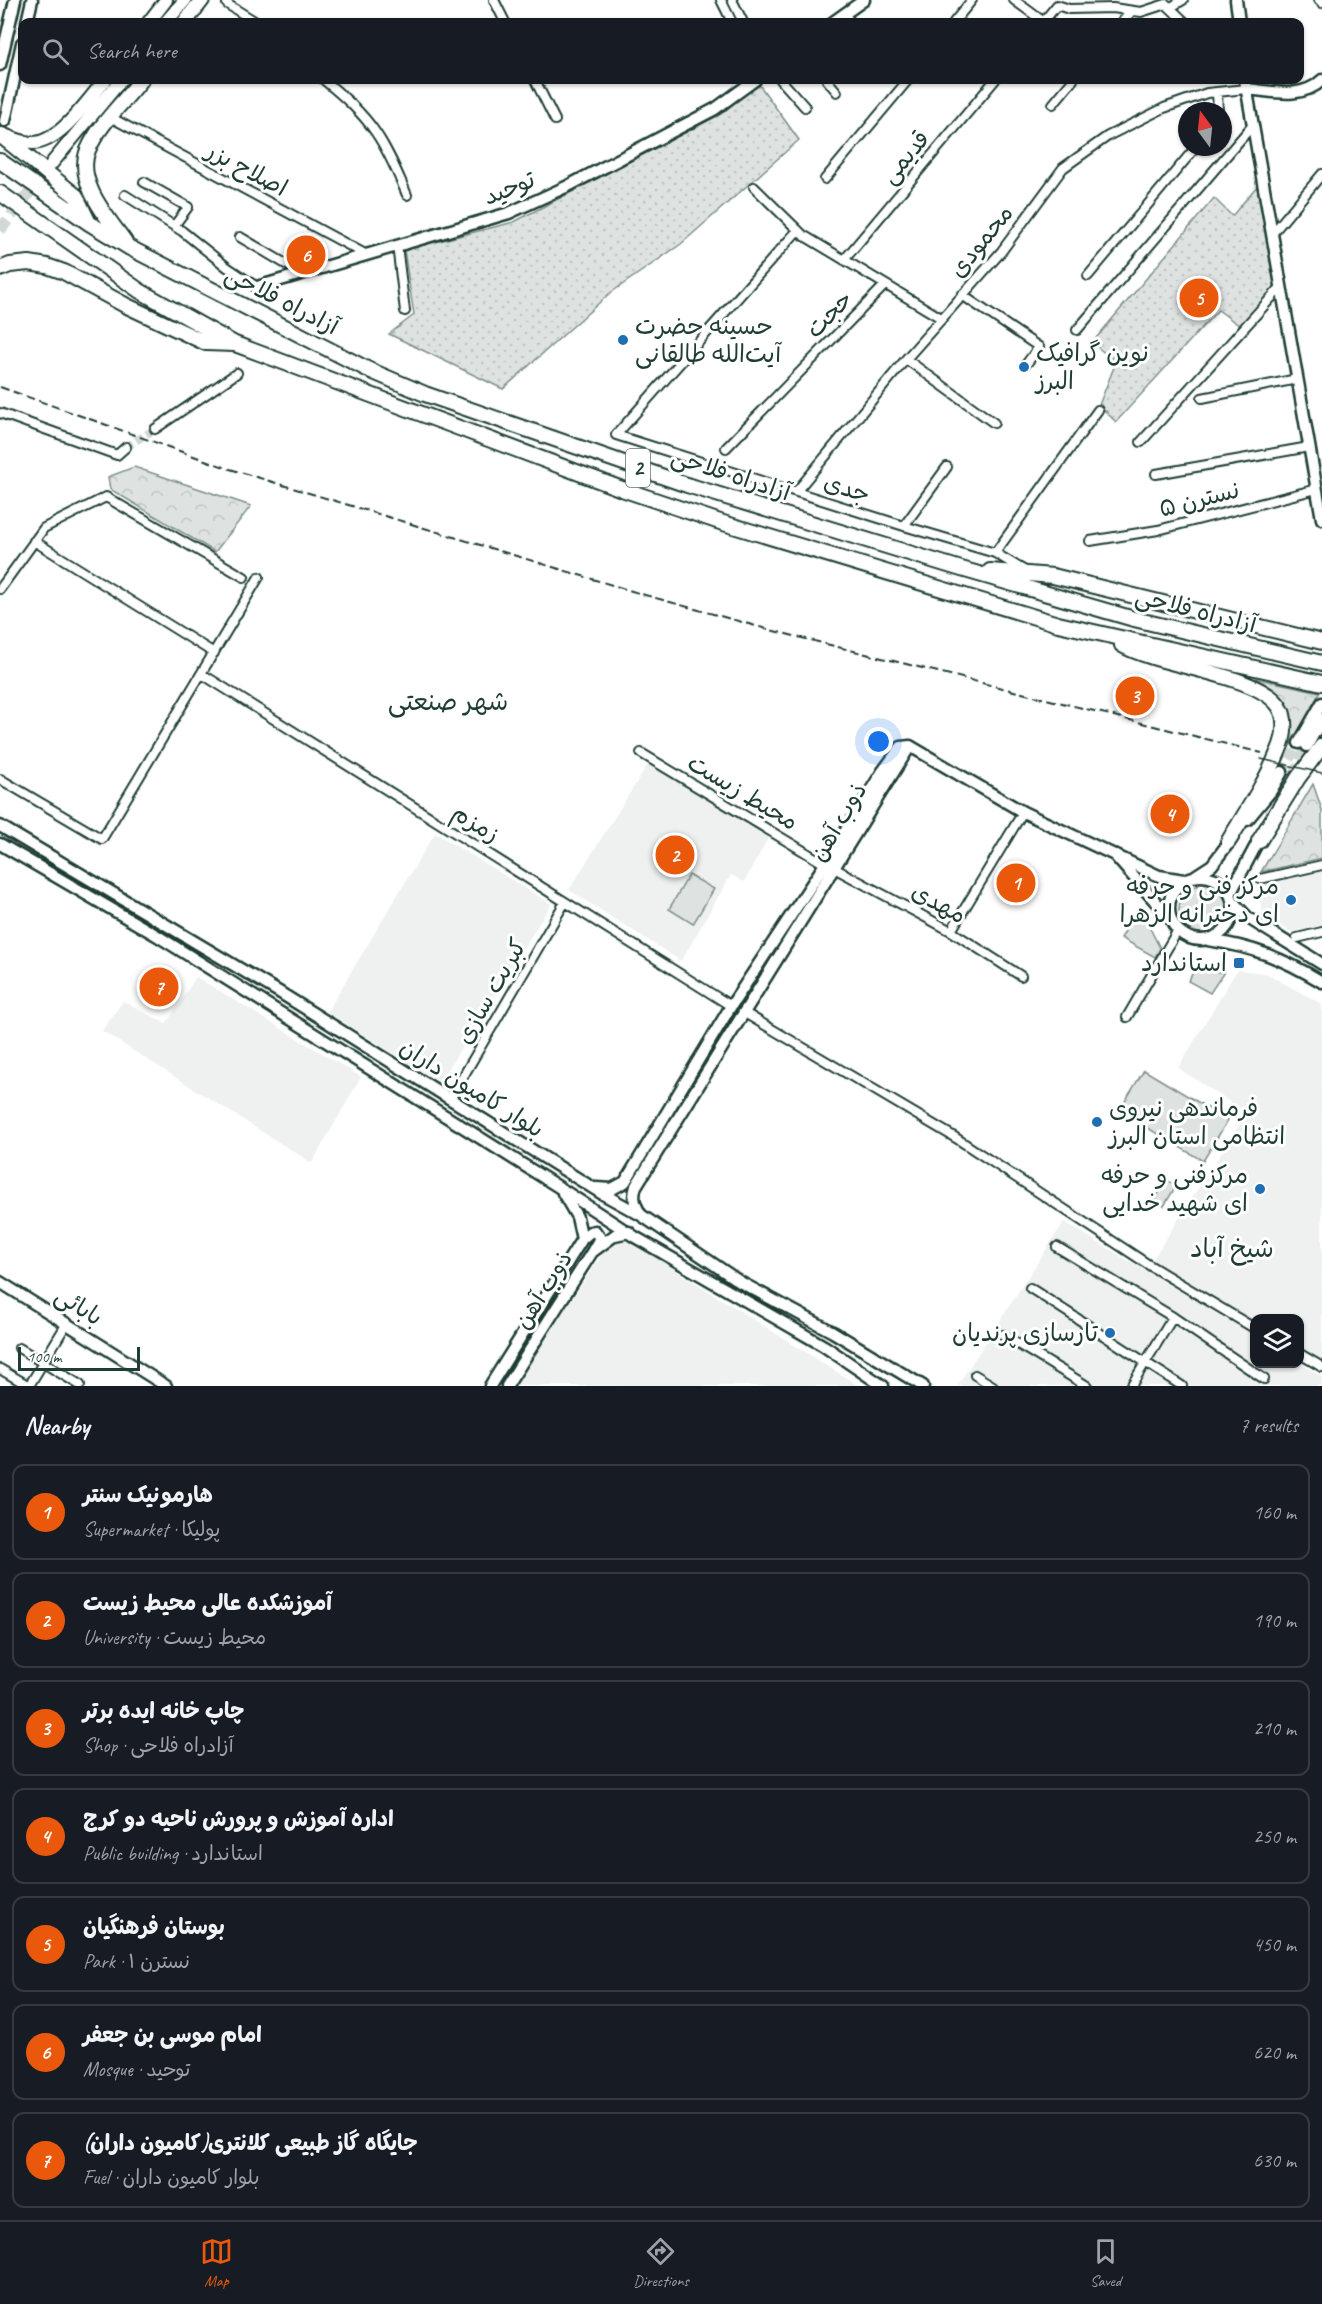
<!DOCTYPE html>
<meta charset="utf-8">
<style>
body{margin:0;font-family:Caveat,"Playpen Sans Arabic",sans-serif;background:#242831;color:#f1f3f6}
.controls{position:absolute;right:18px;bottom:18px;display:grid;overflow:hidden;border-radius:12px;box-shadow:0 2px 4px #0004}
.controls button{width:54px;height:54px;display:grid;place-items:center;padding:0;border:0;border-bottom:2px solid #363941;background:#171b24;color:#f1f3f6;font:30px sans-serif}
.compass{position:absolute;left:1178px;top:102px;width:54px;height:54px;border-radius:50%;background:#171b24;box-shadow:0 2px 4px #0004;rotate:345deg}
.scale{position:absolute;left:18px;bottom:15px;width:122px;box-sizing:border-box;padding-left:6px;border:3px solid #1f3d34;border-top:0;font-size:16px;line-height:21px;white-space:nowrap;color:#1f3d34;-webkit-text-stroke:4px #fff;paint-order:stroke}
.you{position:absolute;left:879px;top:742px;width:21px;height:21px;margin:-15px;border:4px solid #fff;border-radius:50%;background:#1a73e8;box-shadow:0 0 0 9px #1a73e833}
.badge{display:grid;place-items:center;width:39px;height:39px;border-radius:50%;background:#ea580c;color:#fff;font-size:20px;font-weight:700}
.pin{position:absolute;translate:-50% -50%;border:3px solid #fff;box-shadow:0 2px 6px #0006}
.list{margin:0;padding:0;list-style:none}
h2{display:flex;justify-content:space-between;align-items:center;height:78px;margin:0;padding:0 24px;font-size:26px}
h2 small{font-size:20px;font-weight:400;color:#9ea1a6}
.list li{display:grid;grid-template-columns:39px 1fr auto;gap:18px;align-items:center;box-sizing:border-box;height:96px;margin:0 12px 12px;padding:0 12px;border:2px solid #363941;border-radius:12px}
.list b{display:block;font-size:22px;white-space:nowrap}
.list p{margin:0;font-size:20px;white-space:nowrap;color:#9ea1a6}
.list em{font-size:20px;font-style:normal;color:#9ea1a6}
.icon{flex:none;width:33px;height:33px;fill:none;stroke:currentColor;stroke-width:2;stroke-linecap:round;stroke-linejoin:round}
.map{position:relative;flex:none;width:1322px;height:1386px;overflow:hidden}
.search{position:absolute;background:#171b24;box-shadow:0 2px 4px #0004;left:18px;right:18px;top:18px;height:66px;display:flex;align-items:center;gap:15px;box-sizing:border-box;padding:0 21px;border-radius:12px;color:#9ea1a6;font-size:22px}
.sheet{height:834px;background:#171b24}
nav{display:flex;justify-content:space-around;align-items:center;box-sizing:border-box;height:84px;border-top:2px solid #363941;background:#171b24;font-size:16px;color:#9ea1a6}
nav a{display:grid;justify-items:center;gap:3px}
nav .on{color:#ea580c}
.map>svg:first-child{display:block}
.built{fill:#eef1f0}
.grass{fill:#dee3e2;stroke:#7e908b;stroke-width:1.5}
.forest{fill:url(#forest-crowns);stroke:#7e908b;stroke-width:1.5}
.park{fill:url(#park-dots);stroke:#7e908b;stroke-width:1.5}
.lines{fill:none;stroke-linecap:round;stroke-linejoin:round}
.street-tunnel{stroke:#d2d8d6;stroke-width:8;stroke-dasharray:8 4;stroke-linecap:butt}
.secondary-tunnel{stroke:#d2d8d6;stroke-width:10;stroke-dasharray:10 5;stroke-linecap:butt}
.primary-tunnel{stroke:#d2d8d6;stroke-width:12;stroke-dasharray:12 6;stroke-linecap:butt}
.street-casing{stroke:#1f3d34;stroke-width:12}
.secondary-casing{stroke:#1f3d34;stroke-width:15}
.primary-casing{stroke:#1f3d34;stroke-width:16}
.highway-casing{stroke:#1f3d34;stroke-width:18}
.street{stroke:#fff;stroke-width:8}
.secondary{stroke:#fff;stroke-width:10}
.primary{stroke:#fff;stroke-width:12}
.highway{stroke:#fff;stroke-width:14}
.tram{stroke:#1f3d34;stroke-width:1.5}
.rail{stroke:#1f3d34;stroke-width:2;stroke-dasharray:9 4.5;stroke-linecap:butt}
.poi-dot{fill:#1f6fb2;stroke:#fff;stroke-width:2}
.labels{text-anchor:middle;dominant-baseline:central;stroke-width:6;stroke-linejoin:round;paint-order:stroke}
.shield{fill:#fff;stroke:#627771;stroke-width:1.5}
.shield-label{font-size:22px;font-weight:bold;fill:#1f3d34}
.street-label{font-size:24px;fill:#1f3d34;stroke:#fff}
.poi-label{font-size:24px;fill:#1f3d34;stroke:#fff;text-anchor:end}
.neighbourhood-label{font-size:26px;fill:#1f3d34;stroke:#fff}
</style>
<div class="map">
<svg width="1322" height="1386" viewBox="0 0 1322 1386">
<defs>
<pattern id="forest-crowns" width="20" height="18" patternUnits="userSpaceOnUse" patternTransform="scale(1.5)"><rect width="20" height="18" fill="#dee3e2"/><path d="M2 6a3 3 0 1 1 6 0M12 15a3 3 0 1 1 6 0" fill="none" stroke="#bec4c2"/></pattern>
<pattern id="park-dots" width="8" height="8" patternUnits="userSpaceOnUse" patternTransform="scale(1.5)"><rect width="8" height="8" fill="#dee3e2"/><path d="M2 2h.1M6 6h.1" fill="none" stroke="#bec4c2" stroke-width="1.8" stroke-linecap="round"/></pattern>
</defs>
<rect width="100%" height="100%" fill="#fff"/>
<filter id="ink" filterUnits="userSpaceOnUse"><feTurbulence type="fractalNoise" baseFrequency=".0167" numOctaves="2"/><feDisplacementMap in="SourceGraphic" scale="12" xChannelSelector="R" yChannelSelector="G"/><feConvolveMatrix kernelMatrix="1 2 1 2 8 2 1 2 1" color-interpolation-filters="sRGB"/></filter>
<g filter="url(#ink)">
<path class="built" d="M1135 689 1139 690 1143 695 1154 697 1150 707 1119 699 1121 690 1130 691Z
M648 764 770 835 744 882 731 875 681 961 569 890Z
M435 833 551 904 440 1082 327 1012Z
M1322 870V925L1291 932 1263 914 1256 885Z
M1237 970 1265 973 1322 1004V1371L1300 1358V1318H1254V1330L1149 1265 1247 1113 1178 1068Z
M196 977 361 1077 312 1163 102 1031 123 1001 166 1024Z
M1064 1222 1254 1336V1364L1300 1363 1322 1377V1386H957Z
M623 1237 859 1386H514L605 1250Z"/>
<path class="grass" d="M689 875 714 889 693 924 669 909Z
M1179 909a24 24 0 1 1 48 0a24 24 0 1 1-48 0Z
M1139 907 1160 948 1155 957 1121 938Z
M1194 971 1224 972 1210 993 1188 981Z
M1144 1070 1228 1120 1203 1161 1119 1111Z
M1167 1180 1176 1186 1164 1206 1154 1200Z"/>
<path class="forest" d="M134 467 251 506 215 552 110 489 108 477Z
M1255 678 1320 692 1290 746 1287 743 1274 694 1267 686Z
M1313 784 1322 810V858L1261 872Z"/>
<path class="park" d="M758 83 799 140 681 244 609 294 503 389 389 334 414 315 404 250 514 222 721 114Z
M1257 186 1279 287 1240 326 1218 310 1116 422 1099 405 1116 362 1092 343 1214 198 1232 216Z"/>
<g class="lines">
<path class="street-tunnel" d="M126 447 155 429"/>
<path class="secondary-tunnel" d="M1282 772 1299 743
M1294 774 1307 746"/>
<path class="primary-tunnel" d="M0 230 51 165"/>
<g class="street-casing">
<path id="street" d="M494 0 505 22
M721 0 732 22
M732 0 743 22
M1014 0 1044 22
M1319 0 1322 3
M227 4 256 22
M1171 7 1183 0
M844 15 851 22
M954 22 972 0
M1043 22 1057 5 1069 9 1113 8 1141 12 1166 4 1185 22
M1122 22 1132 11
M324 80C343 96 362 112 376 133 389 152 398 174 407 195
M535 80 555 120
M781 80 805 107
M827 80 837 92
M1217 92 1218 111
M1053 104 1073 80
M110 117 365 254
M825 179 908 80
M144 182 188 207 174 226
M754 187 803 235 941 318
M125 195 182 231 227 267 257 287
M798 230 616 435 904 526 995 553 1025 571
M1272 234 1322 174
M240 237 301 273
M397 245 405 311
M844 260 995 80
M1088 276 1196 147
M962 295 1039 347 1027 363
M1077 330 1252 126
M906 359 994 423
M1202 398 1297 379
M0 413 117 455 126 447
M155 429 237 373
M1141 442 1281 287
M726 448 885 285
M1156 474 1309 447
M796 492 906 359 1001 252 1063 168 1108 136 1164 108 1207 93 1246 89
M904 526 947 467
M34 541 214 653
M1090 541 1158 530 1317 489
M995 553 1098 410
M0 589 44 528 106 497 244 577
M202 674 731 1006
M641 753 825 864
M0 779 102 839 259 577
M834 868 951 931 1021 976
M1260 879 1322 865
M951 931 1023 812
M1297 938 1322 932
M743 1012 956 1138 1149 1265 1254 1328
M1127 1017 1178 930
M450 1099 565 902
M1057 1247 1173 1317 1264 1379
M1030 1288 1182 1386
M1003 1335 1087 1386
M19 1348 80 1385
M1300 1354 1322 1367
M0 1369 29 1386
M975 1375 993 1386
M29 1386 67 1323
M1131 1386 1173 1317"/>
</g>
<g class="secondary-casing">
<path id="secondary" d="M1236 0 1239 22
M27 22 32 0
M833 22 864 0
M0 65 15 0
M1245 80 1322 519
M1246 89C1271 91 1302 100 1322 80
M5 121 22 43
M257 287 509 213 568 186 715 109 755 80
M1299 743 1322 703
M910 746 1023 812 1159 876 1184 880
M1307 746 1322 719
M1247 820 1271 791 1282 772
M0 826 279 992 601 1193 641 1215 740 1282 833 1332 923 1386
M0 844 156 935 557 1186 635 1237 824 1346 883 1386
M1117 858 1170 918
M1169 908a32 32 0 1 1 64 0a32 32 0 1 1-64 0Z
M1195 876 1212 865 1233 837
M1230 894 1261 836
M1232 901 1248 918 1322 964
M1208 940C1254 947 1282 958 1322 982
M596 1188 612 1189 625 1182 731 1006 825 864 883 771 901 747 910 746
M563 1193 577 1217 582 1239
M641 1215C635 1205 632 1198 636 1186L910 746
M0 1282 166 1386
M490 1386 582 1239 590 1232 595 1231 600 1238 592 1252
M507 1386 592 1252 615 1235 629 1232"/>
</g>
<g class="primary-casing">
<path id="primary" d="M149 22 166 0
M166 22 185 0
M2 134C12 138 22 143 33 143 59 143 90 98 105 80
M52 163 121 80"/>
</g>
<g class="highway-casing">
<path id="highway" d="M185 22 202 0
M0 135 76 196 88 221
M0 161 89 223 130 248 369 370 425 394 687 485 958 568 1134 619 1322 663
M0 193 140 291 235 344 622 489 720 522 1058 624 1322 683
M125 242C108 218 75 182 88 150 99 124 124 102 141 80
M0 269 10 265 29 263 47 266 64 272 125 305 206 343 234 344
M990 571 1053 576 1322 642
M1122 645C1161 667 1256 673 1279 706 1287 717 1285 737 1279 750 1266 782 1246 812 1228 842
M1259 841 1298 778 1322 746"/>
</g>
<use href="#street" class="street"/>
<use href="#secondary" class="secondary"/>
<use href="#primary" class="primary"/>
<use href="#highway" class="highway"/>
<path class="tram" d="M1261 759 1322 773"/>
<path class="rail" d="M0 387 230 469 645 595 774 631 1262 753"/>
</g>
</g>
<g class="poi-dot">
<circle cx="623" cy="340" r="6"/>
<circle cx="1024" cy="367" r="6"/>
<circle cx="1291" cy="900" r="6"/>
<rect x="1233" y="957" width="12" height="12" rx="3"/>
<circle cx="1097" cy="1122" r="6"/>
<circle cx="1260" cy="1189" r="6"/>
<circle cx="1110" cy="1333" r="6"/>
</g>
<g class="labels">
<rect class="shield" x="626" y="449" width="24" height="38" rx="4.5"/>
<g class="shield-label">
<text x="638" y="468">2</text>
</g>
<g class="street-label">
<text transform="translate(905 157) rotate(-50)">قدیمی</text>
<text transform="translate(247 169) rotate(28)">اصلاح بزر</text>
<text transform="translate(509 188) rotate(-22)">توحید</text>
<text transform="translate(981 241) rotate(-51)">محمودی</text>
<text transform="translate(282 300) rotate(27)">آزادراه فلاحی</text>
<text transform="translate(829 314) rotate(-46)">حجت</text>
<text transform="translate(731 474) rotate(18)">آزادراه فلاحی</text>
<text transform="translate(847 488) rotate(18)">جدی</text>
<text transform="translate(1199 499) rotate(-14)">نسترن ۵</text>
<text transform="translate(1196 610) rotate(14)">آزادراه فلاحی</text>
<text transform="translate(743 792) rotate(31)">محیط زیست</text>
<text transform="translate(838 822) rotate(-59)">ذوب آهن</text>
<text transform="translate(476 823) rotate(32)">زمزم</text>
<text transform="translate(939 903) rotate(29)">مهدی</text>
<text transform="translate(491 991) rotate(-60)">کبریت سازی</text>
<text transform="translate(472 1088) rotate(32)">بلوار کامیون داران</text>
<text transform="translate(543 1290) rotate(-58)">ذوب آهن</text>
<text transform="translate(79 1306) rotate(32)">بابائی</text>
</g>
<g class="poi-label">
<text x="635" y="326" text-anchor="start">حسینه حضرت<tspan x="635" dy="28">آیت‌الله طالقانی</tspan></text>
<text x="1036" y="353" text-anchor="start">نوین گرافیک<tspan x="1036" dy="28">البرز</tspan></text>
<text x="1279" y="886">مرکز فنی و حرفه<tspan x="1279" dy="28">ای دخترانه الزهرا</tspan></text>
<text x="1227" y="963">استاندارد</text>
<text x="1109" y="1108" text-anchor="start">فرماندهی نیروی<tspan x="1109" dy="28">انتظامی استان البرز</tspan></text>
<text x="1248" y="1175">مرکزفنی و حرفه<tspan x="1248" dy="28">ای شهید خدایی</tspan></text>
<text x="1098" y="1333">تارسازی پرندیان</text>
</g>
<g class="neighbourhood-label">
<text x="448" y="701">شهر صنعتی</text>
<text x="1232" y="1248">شیخ آباد</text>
</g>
</g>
</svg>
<div class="controls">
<button><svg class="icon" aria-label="layers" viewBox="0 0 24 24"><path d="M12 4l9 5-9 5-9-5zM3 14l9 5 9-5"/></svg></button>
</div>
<svg class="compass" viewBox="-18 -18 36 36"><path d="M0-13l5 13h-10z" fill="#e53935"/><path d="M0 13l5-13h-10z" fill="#9ea1a6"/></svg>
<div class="scale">100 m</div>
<div class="you"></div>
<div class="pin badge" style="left:1016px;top:883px">1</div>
<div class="pin badge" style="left:675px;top:855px">2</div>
<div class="pin badge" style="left:1135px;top:696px">3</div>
<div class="pin badge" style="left:1170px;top:814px">4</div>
<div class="pin badge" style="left:1199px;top:298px">5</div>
<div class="pin badge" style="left:306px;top:255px">6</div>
<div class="pin badge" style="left:159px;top:987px">7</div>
<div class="search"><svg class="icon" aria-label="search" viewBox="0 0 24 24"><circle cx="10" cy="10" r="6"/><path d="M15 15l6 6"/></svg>Search here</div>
</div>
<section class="sheet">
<h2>Nearby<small>7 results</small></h2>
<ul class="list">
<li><span class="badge">1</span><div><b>هارمونیک سنتر</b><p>Supermarket · پولیکا</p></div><em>160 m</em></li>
<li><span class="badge">2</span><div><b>آموزشکده عالی محیط زیست</b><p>University · محیط زیست</p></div><em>190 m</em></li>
<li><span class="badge">3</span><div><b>چاپ خانه ایده برتر</b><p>Shop · آزادراه فلاحی</p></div><em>210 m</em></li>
<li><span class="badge">4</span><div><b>اداره آموزش و پرورش ناحیه دو کرج</b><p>Public building · استاندارد</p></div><em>250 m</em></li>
<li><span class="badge">5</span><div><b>بوستان فرهنگیان</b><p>Park · نسترن ۱</p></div><em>450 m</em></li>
<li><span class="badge">6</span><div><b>امام موسی بن جعفر</b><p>Mosque · توحید</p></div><em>620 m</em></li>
<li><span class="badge">7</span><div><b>جایگاه گاز طبیعی کلانتری(کامیون داران)</b><p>Fuel · بلوار کامیون داران</p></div><em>630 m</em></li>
</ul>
</section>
<nav>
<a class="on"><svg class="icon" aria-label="map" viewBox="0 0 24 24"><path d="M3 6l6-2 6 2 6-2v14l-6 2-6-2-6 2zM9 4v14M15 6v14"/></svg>Map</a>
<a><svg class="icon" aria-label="directions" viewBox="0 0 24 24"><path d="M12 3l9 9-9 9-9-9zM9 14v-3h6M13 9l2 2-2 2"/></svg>Directions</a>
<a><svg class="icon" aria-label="saved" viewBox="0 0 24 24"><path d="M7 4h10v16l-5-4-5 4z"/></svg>Saved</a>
</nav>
